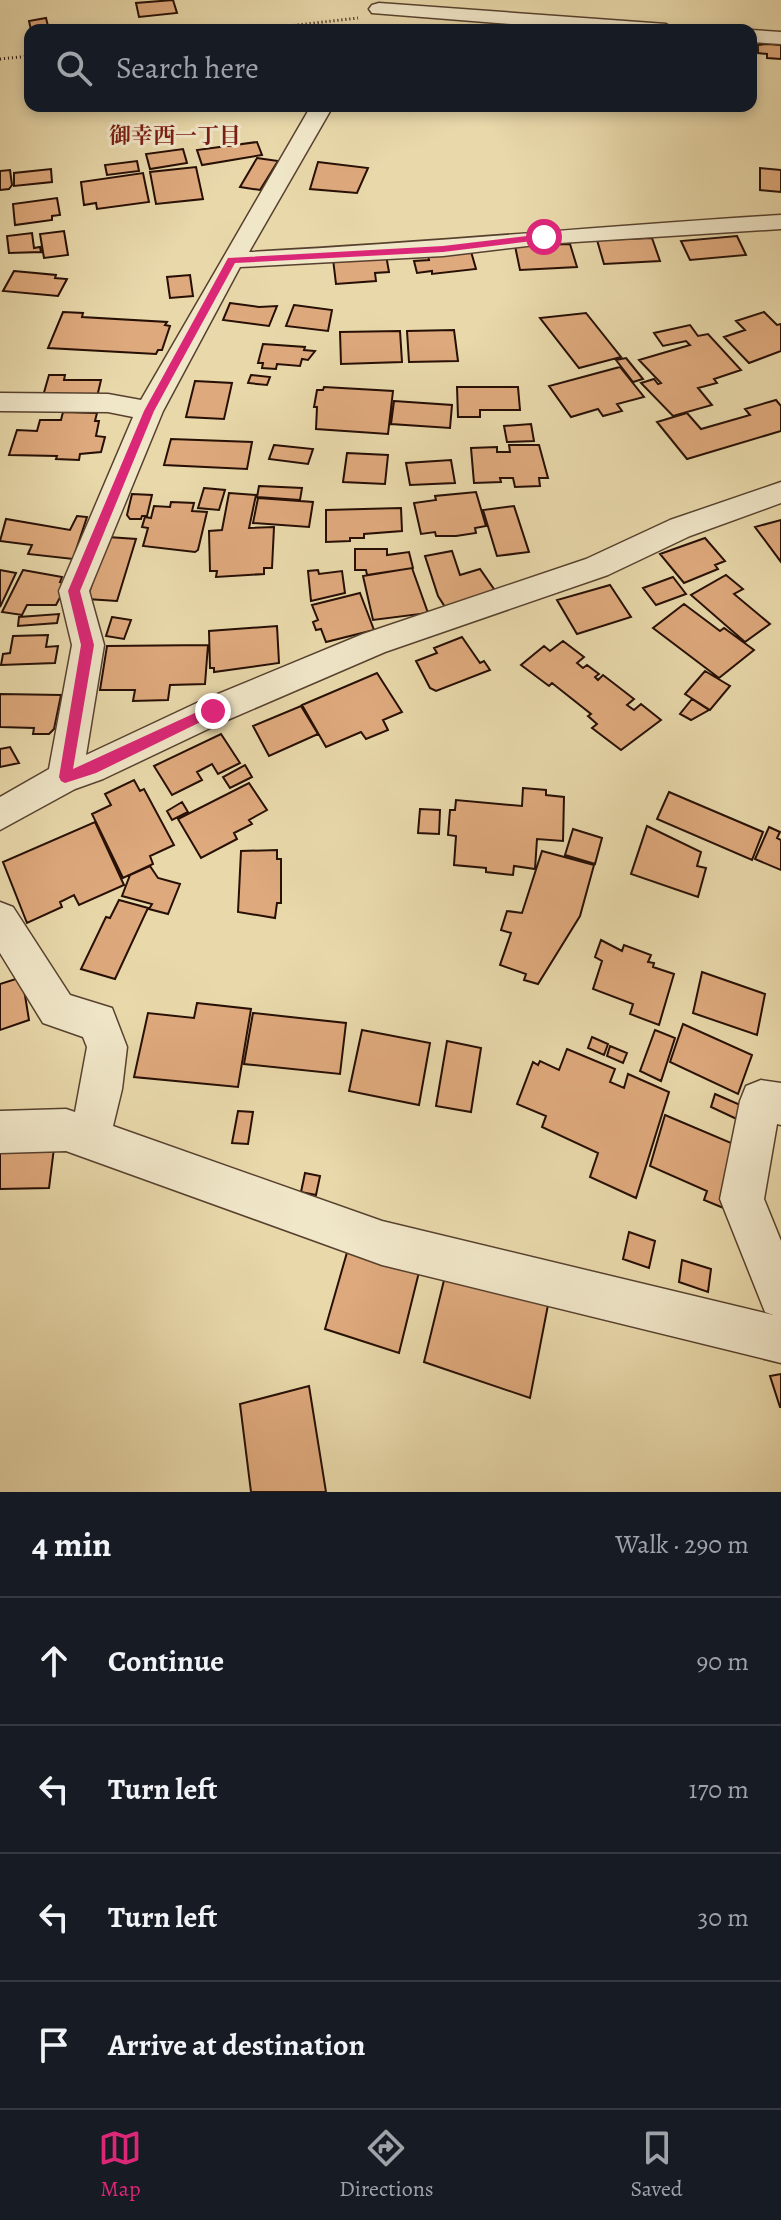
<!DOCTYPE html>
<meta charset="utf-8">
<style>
body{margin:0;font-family:Alegreya,"Noto Serif JP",serif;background:#20242c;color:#f1f3f6}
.stop{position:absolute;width:24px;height:24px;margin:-18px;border:6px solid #db2777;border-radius:50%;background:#fff}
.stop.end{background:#db2777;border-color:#fff;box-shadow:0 2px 8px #0008}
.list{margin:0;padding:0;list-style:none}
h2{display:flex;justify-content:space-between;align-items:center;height:104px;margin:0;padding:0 32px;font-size:34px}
h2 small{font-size:26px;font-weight:400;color:#9ea1a6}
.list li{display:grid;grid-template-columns:52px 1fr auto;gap:24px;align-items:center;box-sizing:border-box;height:128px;padding:0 32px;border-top:2px solid #363941}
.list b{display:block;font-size:30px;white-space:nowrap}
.list em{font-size:26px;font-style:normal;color:#9ea1a6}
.icon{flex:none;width:44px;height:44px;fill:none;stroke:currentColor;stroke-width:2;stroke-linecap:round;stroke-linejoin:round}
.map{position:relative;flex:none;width:781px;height:1492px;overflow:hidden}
.search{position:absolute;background:#171b24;box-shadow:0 4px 12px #0003;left:24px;right:24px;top:24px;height:88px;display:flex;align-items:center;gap:20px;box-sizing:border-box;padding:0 28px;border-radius:16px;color:#9ea1a6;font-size:30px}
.sheet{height:616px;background:#171b24}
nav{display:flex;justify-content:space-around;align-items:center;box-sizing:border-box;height:112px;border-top:2px solid #363941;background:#171b24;font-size:22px;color:#9ea1a6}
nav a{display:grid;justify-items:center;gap:4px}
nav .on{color:#db2777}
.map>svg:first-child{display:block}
.building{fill:#dea97c;stroke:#270f05;stroke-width:2}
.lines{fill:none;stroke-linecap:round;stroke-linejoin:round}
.street-casing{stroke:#57412e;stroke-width:3}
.path{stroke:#270f05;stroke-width:3;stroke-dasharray:1 3;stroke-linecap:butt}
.street{fill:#f0e6c8;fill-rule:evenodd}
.route{fill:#db2777}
.labels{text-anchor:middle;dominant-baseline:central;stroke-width:6;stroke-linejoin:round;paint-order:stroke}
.far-neighbourhood-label{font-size:22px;font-weight:bold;fill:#7a1f14;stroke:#f0e6c8}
</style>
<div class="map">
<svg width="781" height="1492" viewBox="0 0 781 1492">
<rect width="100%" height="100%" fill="#e8d8aa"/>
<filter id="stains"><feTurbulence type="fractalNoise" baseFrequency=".0025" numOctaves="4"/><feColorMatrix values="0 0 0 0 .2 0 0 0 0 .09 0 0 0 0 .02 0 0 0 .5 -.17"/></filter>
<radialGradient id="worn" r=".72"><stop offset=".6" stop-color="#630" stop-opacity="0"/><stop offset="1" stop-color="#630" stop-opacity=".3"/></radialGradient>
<path class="building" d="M173 0 177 13 139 17 136 3Z
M46 18 49 30H31L29 21Z
M767 44 781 45V59L767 58V54L758 53V45Z
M257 142 262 155 202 165 197 150Z
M183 149 187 163 150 169 146 154Z
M257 158 278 161 260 190 240 187Z
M137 161 139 171 107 175 105 165Z
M318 162 368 168 357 193 310 189Z
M196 167 203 199 156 204 150 172Z
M760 168 781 170V192L760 190Z
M51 169 52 182 14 186V173Z
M10 170 12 185 9 189 0 190V171Z
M143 173 149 202 97 209 96 203 84 205 81 182Z
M57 198 60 215 52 216V220L15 225 13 204Z
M64 231 68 255 44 258 40 234Z
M32 233 34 248 40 247 41 252 9 253 7 236Z
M737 236 746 255 690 260 681 241Z
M652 238 660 261 604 264 597 240Z
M570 244 577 267 520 270 515 246Z
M470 248 476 269 432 274V271L417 273 414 261 429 260 427 252Z
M386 255 389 272 375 273 376 281 336 284 333 259Z
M14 271 56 275 55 278 67 279 58 296 3 291Z
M190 275 193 296 170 298 167 277Z
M230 303 259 307 277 306 269 326 223 320Z
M294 305 332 310 328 331 286 326Z
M63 312 83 313 82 317 167 322 165 325 170 326 162 350H158L156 354 48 348Z
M764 312 777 325 781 324V351L749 363 724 337 745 330 736 321Z
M586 313 621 357 579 368 540 318Z
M690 325 698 336 708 334 741 370 714 379 717 383 698 388 712 405 673 416 641 383 654 379 658 384 661 383 639 360 690 345 686 341 663 346 654 333Z
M454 330 458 361 409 362 407 331Z
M400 331 402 362 341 364 340 332Z
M263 344 305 347 304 350 315 351 308 360 302 359 300 366 277 364 276 369 262 368 263 363H258Z
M626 358 643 379 633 382 616 360Z
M620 367 644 397 617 404 622 411 603 416 598 409 571 417 549 386Z
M49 375H65L64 380H101L97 397 43 396Z
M251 375 270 377 267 385 248 383Z
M195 381 232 383 224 419 186 417Z
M324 387 393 391 388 434 316 429 317 407H314L317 390H323Z
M457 387H518L520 410H480V417H458Z
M776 400 781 406V431L687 459 657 422 687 413 701 429 750 415 745 409Z
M394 401 452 405 450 428 391 424Z
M63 412 97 413 95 421H99L96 436 105 437 101 452 80 454 79 460 56 459 57 456 9 455 17 430 37 431 40 420H61Z
M531 424 534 441 507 442 504 426Z
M171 439 252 442 247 469 164 465Z
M274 445 313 449 308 464 269 459Z
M509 445H539L548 478H539L540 486 515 487 513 478H500L501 482 474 483 471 448 497 447V452H510Z
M347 453 388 455 385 484 343 482Z
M451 460 455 483 410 485 406 463Z
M259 486 302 488 300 500 257 497Z
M204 488 225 490 219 510 198 508Z
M476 492 486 526 475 528 476 533 456 536H436L435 532 421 534 414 503 436 500 435 496Z
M229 493 256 495 249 528 274 527 272 568H264V574L216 577 217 571H210L209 531 222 530Z
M132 494 152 495 147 516H142L141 519H130L127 515Z
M258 498 313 502 309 527 253 523Z
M171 502 194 503 192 511 207 512 198 550 195 552 143 546 148 528 142 527 145 517 151 518 154 506 170 507Z
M514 506 529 552 497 556 483 510Z
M401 508 402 531 364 534V538H350V541L326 542V510Z
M77 516 87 517 73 559 28 554 32 545 0 541 6 519 70 530Z
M781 520V562L755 527Z
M108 537 136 539 117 601 87 599Z
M705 538 725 561 715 565 718 569 684 583 660 554Z
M355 549H387V555L409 552 413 568 367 575 366 570H355Z
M452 551 460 575 480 569 496 592 447 610 438 596 425 556Z
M412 568 428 613 373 620 363 576Z
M0 570 16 573 0 607Z
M23 570 62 577 60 582 67 584 56 605H27L22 615 2 612Z
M318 570 319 574 342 571 345 593 311 601 308 571Z
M726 575 743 589 734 594 770 624 745 642 691 595Z
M673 577 686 594 656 605 643 588Z
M610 585 631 617 577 634 557 600Z
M360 593 374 630 326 642 321 629 316 630 313 622 318 620 312 605Z
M684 604 720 631 724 628 754 650 719 678 653 628Z
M59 614 57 623 18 626 19 617Z
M112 617 131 620 124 639 106 636Z
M277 626 279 663 214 672V668H210L209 631Z
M48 635 46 647 58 646 55 663 1 665 3 654 10 653 13 636Z
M462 637 480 663 484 661 490 670 436 691 430 688 416 661 437 653 434 648Z
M563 641 584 657 577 663 583 668 587 665 599 674 595 677 598 680 603 675 634 699 627 705 634 710 641 704 661 720 621 750 592 728 597 724 588 716 591 714 552 683 549 686 521 665 544 646 550 651Z
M208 645 205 684 170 685 168 700 133 701 135 690H100L107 646Z
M705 671 730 686 710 710 685 694Z
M377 673 402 712 383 720 388 730 366 739 361 732 326 747 302 705Z
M0 694 61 695 54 729 49 734H33L34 728 0 727Z
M692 699 709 710 691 720 680 714Z
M301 706 318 734 269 756 253 726Z
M221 734 240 763 218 774 212 764 197 772 202 780 172 795 154 766Z
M10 747 19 763 0 767V749Z
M245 765 252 777 230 788 223 777Z
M134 780 140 791 144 789 174 845 150 856 153 864 123 878 92 814 111 805 105 794Z
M249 783 267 810 249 820 252 824 234 833 237 839 201 858 178 819Z
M523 788 546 790V795L564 797 563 841 537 839 535 869 514 866 513 875 486 872V868L454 865 456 836 448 835 450 810H455L456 800 522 806Z
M669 792 763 832 752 860 657 819Z
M182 802 188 812 172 820 167 811Z
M420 809 440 810 439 834 418 833Z
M95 822 124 885 79 905 74 895 60 902 62 907 27 923 3 862Z
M647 826 701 852 697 866 706 868 698 897 631 874Z
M769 827 780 832 777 838 781 840V870L755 859Z
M573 829 602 838 595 864 565 855Z
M277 850V859H281V903H277L275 918 238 912 241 851Z
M542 851 594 865 580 916 538 984 524 980 526 974 500 965 511 933 501 930 507 911 522 913Z
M150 866 158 878 180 884 168 914 149 909 152 904 122 896 130 875Z
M119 900 148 908 115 979 81 969 106 917 110 918Z
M601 940 622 951 624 945 651 955 648 962 654 963 653 967 674 974 659 1025 630 1014 633 1004 593 989 602 961 595 957Z
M702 972 765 994 757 1035 693 1013Z
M22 977 29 1020 0 1030V984Z
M197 1003 251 1009 238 1087 134 1077 148 1013 194 1018Z
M253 1013 346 1023 340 1074 244 1064Z
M683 1024 752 1055 738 1094 670 1062Z
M362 1030 430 1043 419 1105 349 1091Z
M655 1030 675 1038 661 1081 640 1071Z
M592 1037 608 1044 604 1055 588 1048Z
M447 1041 481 1048 471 1112 436 1106Z
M610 1046 627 1053 623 1063 607 1056Z
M567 1049 615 1069 610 1082 624 1088 628 1074 669 1092 636 1198 590 1177 598 1153 542 1127 546 1116 517 1104 533 1062 538 1065 540 1061 559 1070Z
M715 1094 745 1107 741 1121 711 1107Z
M238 1111 253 1112 248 1144 232 1143Z
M665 1115 736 1145 726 1209 704 1200 707 1191 650 1166Z
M55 1140 49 1188 0 1189V1153Z
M305 1173 320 1176 316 1195 301 1192Z
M629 1232 655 1241 649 1268 623 1259Z
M350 1242 421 1264 399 1353 325 1329Z
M682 1260 711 1269 708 1292 679 1282Z
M446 1272 548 1305 530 1398 424 1362Z
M781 1374V1407H780L770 1376Z
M309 1386 326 1492H251L240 1404Z"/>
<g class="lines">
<g class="street-casing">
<path id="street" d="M379 3 666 24 676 30H586L372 13 369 9 372 5Z
M751 30 781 32V44L751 42Z
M311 106H333L249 252C427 243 603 226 781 215V229L544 244 443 256 240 267 163 411 89 591 104 645 86 755 201 701 363 634 586 559 670 520 781 482V503L690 536 608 575 385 652 225 721 103 779 75 789 0 830V797L49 769 72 645 59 591 133 417 108 412 0 411V393L108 394 141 400Z
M0 902 13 907 70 995 112 1008 127 1047 122 1089 113 1126 382 1221 773 1315 765 1312 720 1199 740 1101 746 1086 761 1080 781 1083V1125L777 1124 764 1199 781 1241V1363L382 1265 66 1151 0 1153V1111L66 1109 75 1112 87 1047 83 1037 43 1023 0 953Z"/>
</g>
<path class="path" d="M254 30 358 18
M0 59 30 56"/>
<use href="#street" class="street"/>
</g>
<path class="route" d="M544 234 548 239 443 252 235 263 154 411 80 591 94 645 73 769 208 707 213 706 219 711 217 714 96 773 65 783 61 781 59 777 81 645 68 591 144 411 228 258 443 246Z"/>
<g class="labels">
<g class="far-neighbourhood-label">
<text x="175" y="136">御幸西一丁目</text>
</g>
</g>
<rect width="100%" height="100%" filter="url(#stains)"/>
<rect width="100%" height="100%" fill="url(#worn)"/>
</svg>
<div class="stop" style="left:544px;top:237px"></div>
<div class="stop end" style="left:213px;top:711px"></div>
<div class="search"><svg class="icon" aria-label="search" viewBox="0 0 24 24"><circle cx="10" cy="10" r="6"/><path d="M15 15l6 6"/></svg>Search here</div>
</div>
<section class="sheet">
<h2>4 min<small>Walk · 290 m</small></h2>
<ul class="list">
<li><svg class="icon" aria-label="ahead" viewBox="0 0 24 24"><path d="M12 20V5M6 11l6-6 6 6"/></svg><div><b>Continue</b></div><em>90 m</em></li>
<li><svg class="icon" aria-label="left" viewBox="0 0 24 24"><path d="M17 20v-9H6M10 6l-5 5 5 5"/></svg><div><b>Turn left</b></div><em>170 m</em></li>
<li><svg class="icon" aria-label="left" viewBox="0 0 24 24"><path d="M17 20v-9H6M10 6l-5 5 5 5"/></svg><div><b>Turn left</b></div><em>30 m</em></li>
<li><svg class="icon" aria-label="arrive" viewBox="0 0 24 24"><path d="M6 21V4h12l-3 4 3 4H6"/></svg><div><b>Arrive at destination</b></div></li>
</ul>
</section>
<nav>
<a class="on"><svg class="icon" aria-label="map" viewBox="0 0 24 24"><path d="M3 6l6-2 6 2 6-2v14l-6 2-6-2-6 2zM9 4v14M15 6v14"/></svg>Map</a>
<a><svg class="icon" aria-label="directions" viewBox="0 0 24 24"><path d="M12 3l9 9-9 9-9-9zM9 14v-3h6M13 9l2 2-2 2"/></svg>Directions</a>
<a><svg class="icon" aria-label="saved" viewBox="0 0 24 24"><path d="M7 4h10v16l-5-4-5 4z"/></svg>Saved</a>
</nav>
